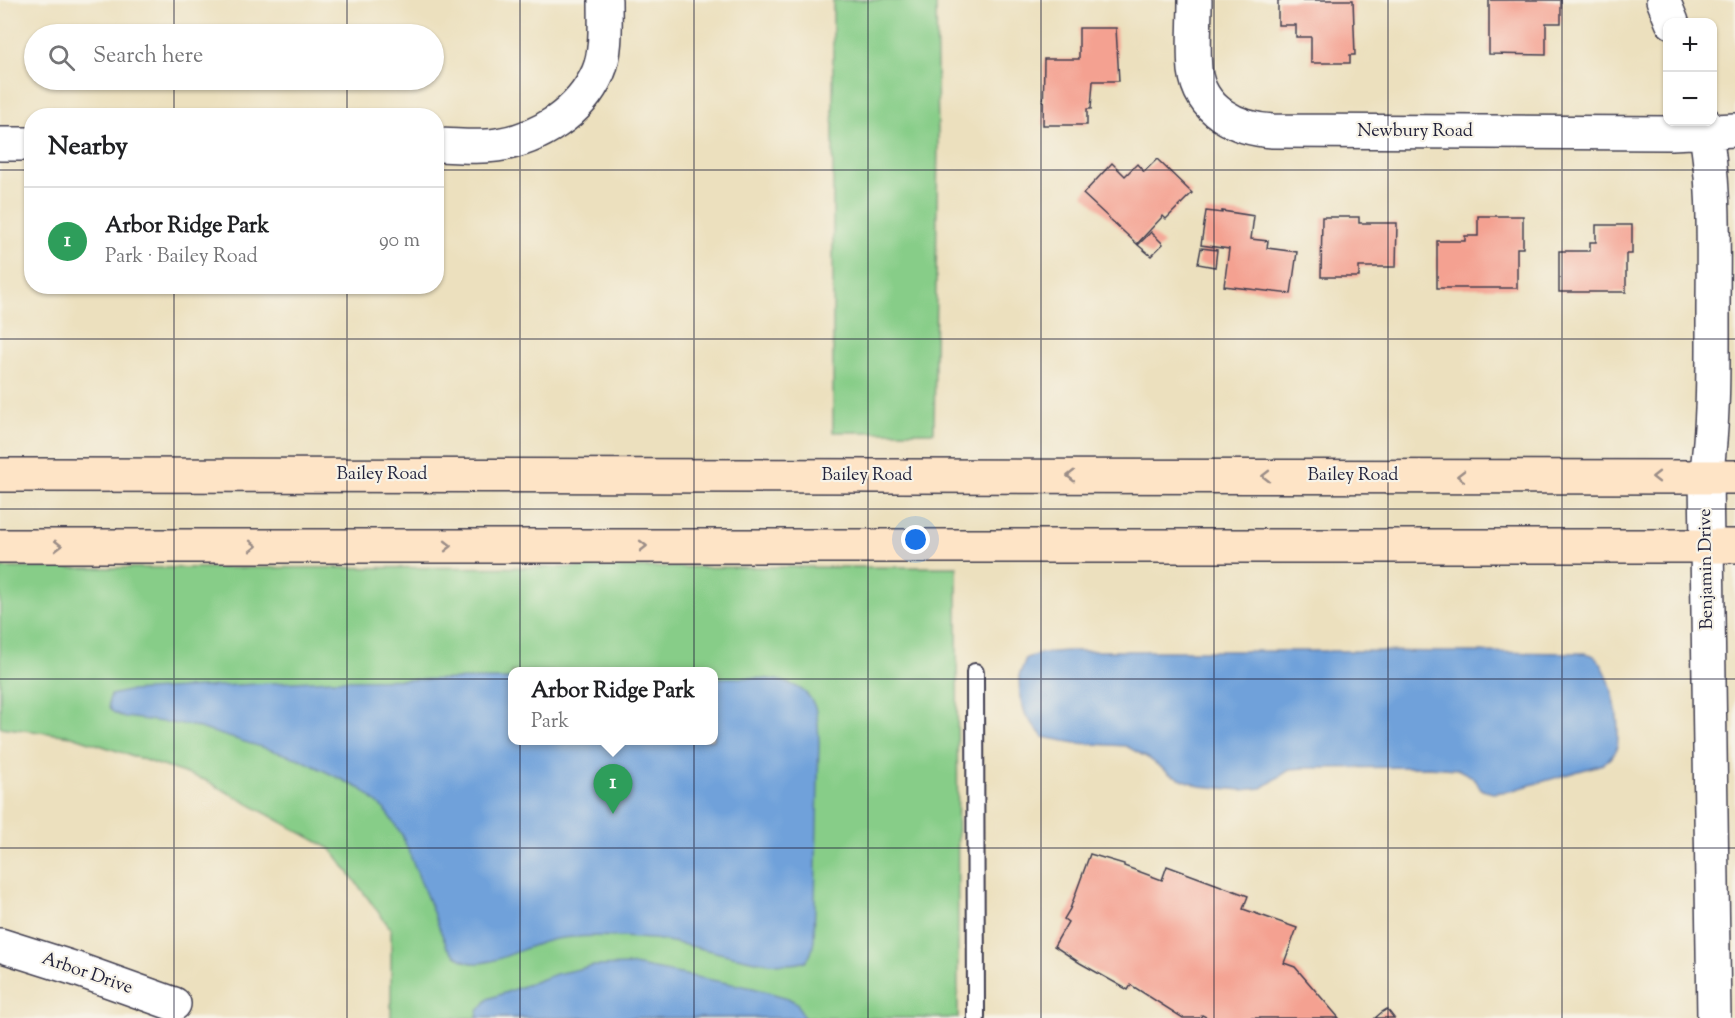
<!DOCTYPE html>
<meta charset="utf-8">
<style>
body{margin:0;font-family:"Sorts Mill Goudy",serif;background:#f6f6f6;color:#202124}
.controls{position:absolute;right:18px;top:18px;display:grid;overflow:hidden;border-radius:12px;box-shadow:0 2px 4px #0004}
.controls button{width:54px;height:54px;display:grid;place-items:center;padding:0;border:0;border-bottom:2px solid #e0e0e0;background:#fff;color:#202124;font:30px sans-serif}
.you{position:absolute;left:916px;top:540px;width:21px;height:21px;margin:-15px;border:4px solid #fff;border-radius:50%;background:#1a73e8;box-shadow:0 0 0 9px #1a73e833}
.badge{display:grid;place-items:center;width:39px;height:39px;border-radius:50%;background:#b5179e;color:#fff;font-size:20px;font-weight:700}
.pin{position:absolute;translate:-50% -50px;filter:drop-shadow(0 2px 3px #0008)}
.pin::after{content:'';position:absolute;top:32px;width:21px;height:18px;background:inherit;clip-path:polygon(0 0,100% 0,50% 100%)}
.popup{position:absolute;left:508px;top:667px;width:210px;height:78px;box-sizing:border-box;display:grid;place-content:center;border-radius:12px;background:#fff;filter:drop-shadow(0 2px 4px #0005);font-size:20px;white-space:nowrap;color:#757577}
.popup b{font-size:22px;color:#202124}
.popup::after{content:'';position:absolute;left:50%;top:100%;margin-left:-12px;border:12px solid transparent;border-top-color:#fff}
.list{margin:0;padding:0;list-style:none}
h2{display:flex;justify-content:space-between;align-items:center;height:78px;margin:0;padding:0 24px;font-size:26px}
h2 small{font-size:20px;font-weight:400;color:#757577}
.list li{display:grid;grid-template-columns:39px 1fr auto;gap:18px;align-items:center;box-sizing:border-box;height:108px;padding:0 24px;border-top:2px solid #e0e0e0}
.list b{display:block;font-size:22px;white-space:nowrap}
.list p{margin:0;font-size:20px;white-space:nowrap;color:#757577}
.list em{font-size:20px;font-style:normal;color:#757577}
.icon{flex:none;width:33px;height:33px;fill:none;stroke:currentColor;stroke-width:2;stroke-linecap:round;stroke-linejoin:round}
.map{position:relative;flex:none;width:1735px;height:1018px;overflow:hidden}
.search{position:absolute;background:#fff;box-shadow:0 2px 4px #0004;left:24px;top:24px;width:420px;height:66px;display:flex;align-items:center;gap:15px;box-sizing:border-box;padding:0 21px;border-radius:33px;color:#757577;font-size:22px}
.panel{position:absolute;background:#fff;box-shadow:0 2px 4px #0004;left:24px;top:108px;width:420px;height:186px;border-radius:24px}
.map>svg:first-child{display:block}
.green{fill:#87cd88;stroke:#547862;stroke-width:1.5;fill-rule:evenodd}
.water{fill:#6fa1da;stroke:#48628a;stroke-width:1.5}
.building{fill:#f4a191}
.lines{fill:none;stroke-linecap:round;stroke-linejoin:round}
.service-casing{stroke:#403e4f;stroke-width:20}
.minor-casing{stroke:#403e4f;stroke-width:36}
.secondary-casing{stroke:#403e4f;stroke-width:36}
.service{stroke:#fff;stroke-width:16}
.minor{stroke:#fff;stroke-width:33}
.secondary{stroke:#fee4c6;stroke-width:33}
.oneway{stroke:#9b8d87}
.grid{fill:none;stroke:#22223b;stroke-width:1.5;stroke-opacity:0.55}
.labels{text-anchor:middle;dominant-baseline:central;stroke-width:4.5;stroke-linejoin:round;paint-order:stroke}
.street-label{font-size:18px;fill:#22223b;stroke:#f7f3e8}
</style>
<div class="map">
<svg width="1735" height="1018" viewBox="0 0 1735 1018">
<rect width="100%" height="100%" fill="#f7f3e8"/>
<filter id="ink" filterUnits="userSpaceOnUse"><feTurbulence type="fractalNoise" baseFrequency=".0167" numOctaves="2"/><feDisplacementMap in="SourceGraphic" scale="12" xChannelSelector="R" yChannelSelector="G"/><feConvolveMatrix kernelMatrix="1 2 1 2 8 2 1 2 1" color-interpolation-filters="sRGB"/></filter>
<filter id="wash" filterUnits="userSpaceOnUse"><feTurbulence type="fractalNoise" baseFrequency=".008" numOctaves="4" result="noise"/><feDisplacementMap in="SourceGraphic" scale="24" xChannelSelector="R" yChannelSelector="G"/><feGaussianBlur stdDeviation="1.35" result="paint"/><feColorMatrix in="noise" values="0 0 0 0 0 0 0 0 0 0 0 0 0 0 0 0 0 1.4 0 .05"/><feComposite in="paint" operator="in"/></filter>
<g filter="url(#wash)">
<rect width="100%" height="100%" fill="#ece0be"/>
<path class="green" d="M833 0H936L938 139 934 432H833Z
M957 567 958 1018H391V929L331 849 205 780 72 736 0 727V568ZM512 672H714V740H512Z"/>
<path class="water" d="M1066 651H1348L1585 653C1588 654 1591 654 1594 656 1612 668 1625 737 1614 754 1611 758 1606 761 1603 764L1510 791 1493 793 1482 790 1471 776 1457 769 1429 767 1304 768 1291 769 1262 788 1242 790 1199 786 1170 774 1148 758 1126 746 1076 743 1043 737 1026 716 1020 697 1019 676 1026 658 1042 653Z
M714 678C743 678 800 672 814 705 819 716 818 730 819 742L814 941C812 948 812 957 805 961 776 974 687 941 652 939 621 937 587 934 556 939 531 943 501 962 478 963 464 964 456 956 447 947L402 835 385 810 361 789 300 759 193 726 125 717C113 714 104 708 111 695L128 691 332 680 512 679V740H714Z
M633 965 753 988 788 998 797 1003 804 1018H477L478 1011 488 999 556 974 593 966Z"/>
<g id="blocks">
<path class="building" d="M1278 0H1353L1355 55H1350V63H1311V37H1296V25H1278Z
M1489 0H1561V23H1546V55L1489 54Z
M1079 28H1116L1119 81H1093L1091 109H1087V125H1043L1044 59H1079Z
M1157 159 1192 193 1166 219 1163 216 1137 244 1083 194 1112 163 1125 176 1137 164 1144 172Z
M1206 211 1222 213V211L1254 216 1251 239 1268 241 1267 248 1297 252 1291 294 1224 286 1229 249 1201 245Z
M1478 216H1523V248H1517V288H1437V241H1465V236H1478Z
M1322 217H1359V223H1397L1396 267H1359V277H1321Z
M1596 225H1632V254H1626V292H1559V251H1590V242H1596Z
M1151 232 1163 244 1151 256 1138 245Z
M1201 248 1217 250 1215 267 1198 264Z
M1090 854 1124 864V866L1162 880 1167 866 1248 896 1243 909 1297 928 1284 963 1295 967 1339 1018H1208L1202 1015 1200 1018H1183L1131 985 1128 990 1080 963 1054 946 1068 922 1064 919 1070 909Z
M1387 1009 1394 1018H1375L1382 1012Z"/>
</g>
</g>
<g filter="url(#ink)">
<use href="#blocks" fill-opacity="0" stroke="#403e4f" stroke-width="1.5"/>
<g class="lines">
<g class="service-casing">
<path id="service" d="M975 672 976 1018"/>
</g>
<g class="minor-casing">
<path id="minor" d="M1195 0C1195 23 1193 47 1195 70 1200 111 1237 129 1273 131L1671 133 1735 130
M1663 0 1672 22
M1704 122C1716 185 1713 248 1713 313 1713 368 1714 422 1706 477L1714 1018
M0 144H32
M436 145C456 145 477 148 497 145 539 139 580 113 598 73 607 53 605 22 605 0
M0 945 76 969 174 1004"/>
</g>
<g class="secondary-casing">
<path id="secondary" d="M0 475 1735 477
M0 546H1735"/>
</g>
<use href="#service" class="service"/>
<use href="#minor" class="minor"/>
<use href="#secondary" class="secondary"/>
</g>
<defs><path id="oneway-chevron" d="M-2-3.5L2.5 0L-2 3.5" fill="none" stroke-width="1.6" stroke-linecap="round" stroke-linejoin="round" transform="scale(1.5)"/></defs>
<g class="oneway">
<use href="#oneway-chevron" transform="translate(1071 476) rotate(-180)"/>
<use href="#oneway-chevron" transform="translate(1266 476) rotate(-180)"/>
<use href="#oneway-chevron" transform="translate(1461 476) rotate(-180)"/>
<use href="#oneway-chevron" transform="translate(1656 477) rotate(180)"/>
<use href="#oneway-chevron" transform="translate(58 546)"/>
<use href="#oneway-chevron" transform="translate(253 546)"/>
<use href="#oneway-chevron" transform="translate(448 546)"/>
<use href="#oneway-chevron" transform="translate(643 546)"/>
</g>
</g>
<path class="grid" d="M174 0V34M347 0V34M520 0V1018M694 0V1018M868 0V1018M1041 0V1018M1214 0V1018M1388 0V1018M1562 0V1018M174 80V116M347 80V116M0 170H32M436 170H1735M174 286V1018M347 286V1018M0 339H1735M0 509H1735M0 679H1735M0 848H1735"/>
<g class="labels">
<g class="street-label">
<text x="1415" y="132">Newbury Road</text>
<text x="382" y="475">Bailey Road</text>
<text x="867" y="476">Bailey Road</text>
<text x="1353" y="476">Bailey Road</text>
<text transform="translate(1707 569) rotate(-91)">Benjamin Drive</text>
<text transform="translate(87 974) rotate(19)">Arbor Drive</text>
</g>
</g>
</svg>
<div class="controls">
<button>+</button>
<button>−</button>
</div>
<div class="you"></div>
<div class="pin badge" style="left:613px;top:814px;background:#2e9e5b">1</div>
<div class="popup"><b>Arbor Ridge Park</b>Park</div>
<div class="search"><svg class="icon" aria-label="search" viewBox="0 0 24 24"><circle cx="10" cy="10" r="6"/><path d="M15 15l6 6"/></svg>Search here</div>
<section class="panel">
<h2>Nearby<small></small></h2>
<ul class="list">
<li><span class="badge" style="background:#2e9e5b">1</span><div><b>Arbor Ridge Park</b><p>Park · Bailey Road</p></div><em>90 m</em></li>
</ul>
</section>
</div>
